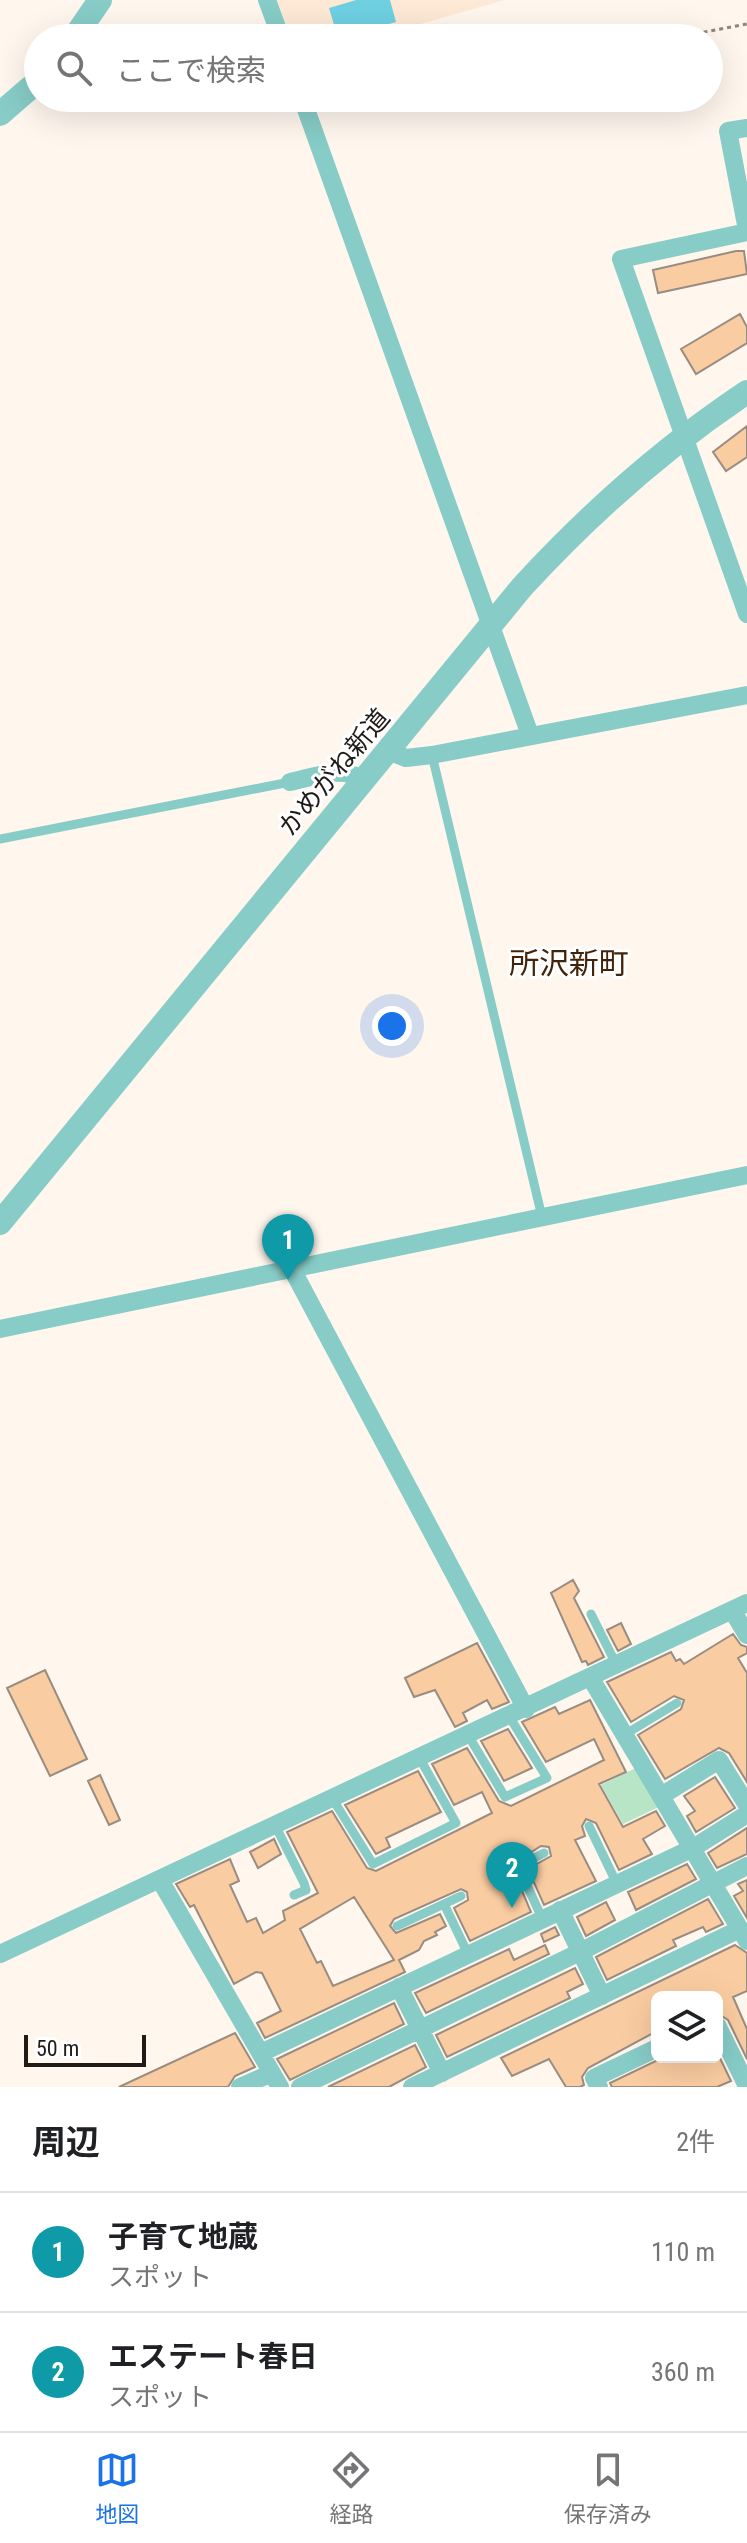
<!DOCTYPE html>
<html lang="ja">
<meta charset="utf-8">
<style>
body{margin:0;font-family:"Roboto Condensed","Noto Sans JP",sans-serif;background:#f6f6f6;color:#202124}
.controls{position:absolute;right:24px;bottom:24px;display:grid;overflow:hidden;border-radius:12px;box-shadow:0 8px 32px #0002}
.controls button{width:72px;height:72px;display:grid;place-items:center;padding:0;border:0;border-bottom:2px solid #e0e0e0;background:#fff;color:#202124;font:40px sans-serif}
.scale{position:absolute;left:24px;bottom:20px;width:122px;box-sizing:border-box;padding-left:8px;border:4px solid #201b17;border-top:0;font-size:22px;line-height:28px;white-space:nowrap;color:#201b17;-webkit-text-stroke:6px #fff;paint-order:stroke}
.you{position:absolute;left:392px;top:1026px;width:28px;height:28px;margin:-20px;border:6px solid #fff;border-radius:50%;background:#1a73e8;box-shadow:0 0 0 12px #1a73e833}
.badge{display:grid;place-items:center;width:52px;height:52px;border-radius:50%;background:#1a73e8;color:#fff;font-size:26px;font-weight:700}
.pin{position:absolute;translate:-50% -66px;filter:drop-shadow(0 2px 4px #0008)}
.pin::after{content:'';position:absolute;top:42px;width:28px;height:24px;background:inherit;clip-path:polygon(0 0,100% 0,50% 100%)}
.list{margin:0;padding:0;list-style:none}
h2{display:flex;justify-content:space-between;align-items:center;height:104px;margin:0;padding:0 32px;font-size:34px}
h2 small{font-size:26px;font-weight:400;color:#757577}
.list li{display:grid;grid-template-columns:52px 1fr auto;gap:24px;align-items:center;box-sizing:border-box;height:120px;padding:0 32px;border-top:2px solid #e0e0e0}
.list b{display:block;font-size:30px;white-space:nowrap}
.list p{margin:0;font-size:26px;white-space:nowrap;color:#757577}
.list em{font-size:26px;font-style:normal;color:#757577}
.icon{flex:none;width:44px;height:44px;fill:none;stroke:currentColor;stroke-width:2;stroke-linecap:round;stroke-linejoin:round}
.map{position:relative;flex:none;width:747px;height:2087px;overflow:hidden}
.search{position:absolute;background:#fff;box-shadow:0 8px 32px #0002;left:24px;right:24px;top:24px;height:88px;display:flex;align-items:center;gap:20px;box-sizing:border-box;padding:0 28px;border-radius:44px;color:#757577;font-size:30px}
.sheet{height:344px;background:#fff}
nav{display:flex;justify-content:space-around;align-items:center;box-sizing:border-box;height:112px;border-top:2px solid #e0e0e0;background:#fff;font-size:22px;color:#757577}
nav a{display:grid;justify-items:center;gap:4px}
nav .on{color:#1a73e8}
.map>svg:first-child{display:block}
.built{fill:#fee9d7}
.green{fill:#b8e5c5}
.water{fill:#6ed0e1}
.building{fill:#facca1;stroke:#998c80;stroke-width:2;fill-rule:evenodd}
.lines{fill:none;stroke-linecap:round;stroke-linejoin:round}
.path{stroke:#8e8781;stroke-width:3;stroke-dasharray:4 4;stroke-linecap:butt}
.service{stroke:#87ccc7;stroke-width:9}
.minor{stroke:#87ccc7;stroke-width:18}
.tertiary{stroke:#87ccc7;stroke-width:24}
.labels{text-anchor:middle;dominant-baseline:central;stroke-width:6;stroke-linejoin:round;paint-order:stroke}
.street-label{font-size:26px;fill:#201b17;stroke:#fff}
.quarter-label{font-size:30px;fill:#43240b;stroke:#fff}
</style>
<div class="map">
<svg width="747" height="2087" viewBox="0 0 747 2087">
<rect width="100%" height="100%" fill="#fff6ee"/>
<path class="built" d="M277 0H505L371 38H291Z"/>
<path class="green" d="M638 1767 661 1806 623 1824 601 1785Z"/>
<path class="water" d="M356 0H390L396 22 338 38 329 8Z"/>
<path class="building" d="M736 251H744L747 274 658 293 653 270Z
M740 314 747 327V343L696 374 681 349Z
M747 426V457L726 471 713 452Z
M573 1580 579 1591 574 1598 604 1657 588 1665 586 1661 582 1662 551 1593Z
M621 1623 631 1644 618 1651 607 1630Z
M733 1634 741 1645 747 1647V1653L738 1658 747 1673V1782L729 1753 719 1748 665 1779 638 1735 681 1709 684 1700 674 1696 631 1722 607 1682 671 1652 676 1661 680 1659 684 1664Z
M477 1643 509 1702 492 1709 487 1700 463 1713 467 1721 455 1727 435 1690 414 1697 405 1678Z
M45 1670 87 1759 50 1776 7 1688Z
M590 1700 626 1772 599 1784 623 1827 656 1811 665 1826 643 1839 652 1854 619 1870 596 1823 586 1819 582 1826 585 1836 575 1840 596 1881 544 1905 528 1869 551 1856 549 1847 541 1846 511 1865 531 1912 470 1941 454 1908 468 1900 467 1892 461 1889 394 1919 390 1926 396 1933 440 1914 446 1926 435 1932 437 1935 424 1941 419 1950 399 1960 405 1972 265 2038 257 2023 281 2011 262 1973 256 1972 234 1984 194 1905 190 1907 176 1884 230 1859 239 1881 230 1885 247 1922 256 1918 263 1933 285 1920 283 1911 318 1893 287 1832 332 1811 367 1868 376 1871 492 1813 482 1792 454 1805 432 1764 467 1748 499 1801 511 1806 604 1760 594 1739 546 1762 522 1722 555 1707 559 1714ZM354 1897 394 1960 333 1986 321 1961 317 1963 300 1929Z
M508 1729 532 1768 504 1781 481 1741Z
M418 1771 441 1812 386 1838 390 1847 376 1854 345 1805Z
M100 1775 120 1820 109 1825 88 1781Z
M715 1777 735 1808 696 1832 687 1816 695 1811 684 1796Z
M747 1828V1854L717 1868 708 1853Z
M274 1839 281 1854 258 1868 250 1852Z
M687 1864 696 1879 636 1910 628 1892Z
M747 1880V1918L734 1896 743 1891 738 1884Z
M708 1899 723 1924 706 1932 703 1927 673 1940 676 1946 607 1980 596 1957Z
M606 1902 615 1920 586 1936 577 1917Z
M555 1927 559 1935 544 1942 541 1934Z
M545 1945 549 1954 426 2013 415 1993 509 1949 514 1960Z
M735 1945 747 1953V1991L733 1997 747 2029V2059L728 2020 717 2013V1997H657V2031L588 2068 582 2077 584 2085 580 2087H566L549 2059 512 2076 501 2058Z
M575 1968 583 1984 567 1992 570 1998 447 2057 436 2035Z
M394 2003 404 2024 290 2080 277 2059Z
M235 2033 255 2067 235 2076 228 2087H119Z
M415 2045 426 2067 389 2087H328Z
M717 2052 731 2081 717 2087H612L610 2083 664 2057H717Z"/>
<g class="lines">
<path class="path" d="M403 38 438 28 468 38
M672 38 747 24"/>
<path class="service" d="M432 755 542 1217
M0 839 290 782
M591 1614 616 1664
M468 1735 505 1797 547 1778 509 1716
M624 1735 677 1703
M332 1798 373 1864 456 1823 420 1759
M275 1825 304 1883 306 1890 294 1895
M589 1826 617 1884
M444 1904 468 1954
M542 1918 518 1866 544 1853
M397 1926 461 1896"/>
<path class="minor" d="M267 0 281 38
M302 98 530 735
M747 128 728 131 747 230
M747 232 621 259 747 614
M388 751 406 758 432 755 747 695
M290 782C315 777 341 765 364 780
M292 1269 526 1709
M0 1329 747 1175
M732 1610 747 1635
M590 1677 747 1941
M661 1796 719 1760 747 1805
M160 1880 280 2087
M560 1910 602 1996
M0 1954 747 1603
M399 1987 442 2073
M717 2025 747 2086
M261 2053 693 1848 747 1814
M240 2087 272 2073
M300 2087 580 1952 747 1866
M412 2087 740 1929
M599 2087 594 2078 657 2048"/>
<path class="tertiary" d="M74 38 100 0
M0 114 38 81
M0 1223 522 587C590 513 663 448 747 392"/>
</g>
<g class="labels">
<g class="street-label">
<text transform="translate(334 772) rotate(-50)">かめがね新道</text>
</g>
<g class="quarter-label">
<text x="569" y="963">所沢新町</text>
</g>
</g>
</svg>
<div class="controls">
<button><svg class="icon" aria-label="layers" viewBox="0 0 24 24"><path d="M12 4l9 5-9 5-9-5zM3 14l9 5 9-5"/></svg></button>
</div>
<div class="scale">50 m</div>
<div class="you"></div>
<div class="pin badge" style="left:288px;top:1280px;background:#0f9aa8">1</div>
<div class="pin badge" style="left:512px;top:1908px;background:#0f9aa8">2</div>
<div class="search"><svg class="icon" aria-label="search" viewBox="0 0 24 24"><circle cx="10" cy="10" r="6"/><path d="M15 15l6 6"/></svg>ここで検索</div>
</div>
<section class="sheet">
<h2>周辺<small>2件</small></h2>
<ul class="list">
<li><span class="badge" style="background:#0f9aa8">1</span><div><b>子育て地蔵</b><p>スポット</p></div><em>110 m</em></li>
<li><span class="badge" style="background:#0f9aa8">2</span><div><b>エステート春日</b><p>スポット</p></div><em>360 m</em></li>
</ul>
</section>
<nav>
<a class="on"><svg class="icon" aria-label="map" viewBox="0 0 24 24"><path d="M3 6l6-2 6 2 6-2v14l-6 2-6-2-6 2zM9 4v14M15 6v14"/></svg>地図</a>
<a><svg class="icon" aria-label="directions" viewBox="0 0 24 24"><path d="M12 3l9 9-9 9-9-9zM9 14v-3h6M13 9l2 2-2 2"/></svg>経路</a>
<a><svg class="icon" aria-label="saved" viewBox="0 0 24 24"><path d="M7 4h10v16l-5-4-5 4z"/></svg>保存済み</a>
</nav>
